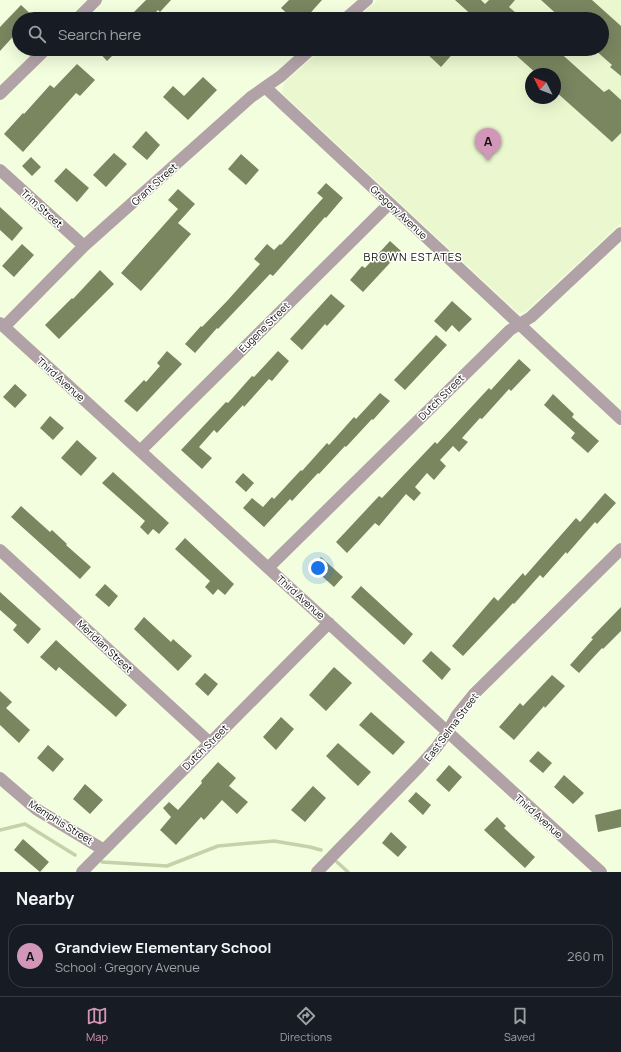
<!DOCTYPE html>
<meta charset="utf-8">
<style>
body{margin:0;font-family:Manrope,sans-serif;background:#20242c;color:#f1f3f6}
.compass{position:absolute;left:525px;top:68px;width:36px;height:36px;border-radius:50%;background:#171b24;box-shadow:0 4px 16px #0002;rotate:312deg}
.you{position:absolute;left:318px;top:568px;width:14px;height:14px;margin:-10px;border:3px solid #fff;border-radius:50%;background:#1a73e8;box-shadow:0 0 0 6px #1a73e833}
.badge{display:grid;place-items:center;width:26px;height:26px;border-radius:50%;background:#d296b8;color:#111;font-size:13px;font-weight:700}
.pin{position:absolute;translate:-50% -33px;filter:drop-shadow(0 1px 2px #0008)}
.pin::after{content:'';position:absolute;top:21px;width:14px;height:12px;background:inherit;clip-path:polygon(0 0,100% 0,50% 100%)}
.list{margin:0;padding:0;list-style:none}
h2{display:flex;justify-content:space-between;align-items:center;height:52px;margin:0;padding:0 16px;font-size:17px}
h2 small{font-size:13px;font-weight:400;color:#9ea1a6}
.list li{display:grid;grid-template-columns:26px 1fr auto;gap:12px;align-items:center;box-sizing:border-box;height:64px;margin:0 8px 8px;padding:0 8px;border:1px solid #363941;border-radius:16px}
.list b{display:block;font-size:15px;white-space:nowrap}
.list p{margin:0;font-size:13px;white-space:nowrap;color:#9ea1a6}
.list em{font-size:13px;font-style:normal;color:#9ea1a6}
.icon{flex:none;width:22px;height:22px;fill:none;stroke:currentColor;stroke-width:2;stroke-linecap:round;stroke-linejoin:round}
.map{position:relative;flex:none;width:621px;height:872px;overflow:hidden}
.search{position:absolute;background:#171b24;box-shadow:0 4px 16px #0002;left:12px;right:12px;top:12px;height:44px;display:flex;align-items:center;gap:10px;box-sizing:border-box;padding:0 14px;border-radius:22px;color:#9ea1a6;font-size:15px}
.sheet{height:124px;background:#171b24}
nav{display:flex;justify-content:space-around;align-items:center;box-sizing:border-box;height:56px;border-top:1px solid #363941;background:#171b24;font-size:11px;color:#9ea1a6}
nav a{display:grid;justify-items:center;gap:2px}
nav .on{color:#d296b8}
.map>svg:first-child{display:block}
.built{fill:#eaf7cf;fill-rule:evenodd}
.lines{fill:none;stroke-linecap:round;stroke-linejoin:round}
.stream{stroke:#c4d1a9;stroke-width:3.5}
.building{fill:#7a8660}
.minor{stroke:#b1a2a7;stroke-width:12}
.labels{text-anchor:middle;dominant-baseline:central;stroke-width:3;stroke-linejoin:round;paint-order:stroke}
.street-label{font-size:10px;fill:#0d1006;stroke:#fff}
.neighbourhood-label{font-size:11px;letter-spacing:1px;fill:#0d1006;stroke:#fff}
</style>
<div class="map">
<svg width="621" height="872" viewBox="0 0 621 872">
<rect width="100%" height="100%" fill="#f3fede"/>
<path class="built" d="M378 0H621V223L525 312 518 313 282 93 284 83 322 49H602V19H356ZM531 74H555V98H531Z"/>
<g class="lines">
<path class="stream" d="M0 830 25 824 75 855
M102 862 167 866 218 846 274 841 310 847 321 850
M337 862 348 872"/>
</g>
<path class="building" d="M146 0H171L160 12 158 10 149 19H127Z
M289 0H322L305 19H293L281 8Z
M455 0H481L485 4 489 0H515L509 7 523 19H476Z
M541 0H592L621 26V76L610 67 612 65 594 49H602V19H562Z
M21 5 36 19H19V30L0 51V27Z
M96 49H119L107 61Z
M422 49H457L441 67Z
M509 49H556L604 92 609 89 621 100V133L612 142 555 91V74H537Z
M77 64 95 80 80 96 76 93 23 152 4 134 23 113 24 114 50 85 54 88Z
M203 77 217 90 188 120 163 97 173 86 184 96Z
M146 131 160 145 147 160 132 147Z
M114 153 127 164 106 187 93 175Z
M241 154 259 170 246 185 228 169Z
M31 157 41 167 32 176 22 166Z
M66 168 89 188 77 202 54 181Z
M326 183 343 198 326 218 325 217 273 276 270 274 218 329 217 328 195 353 185 344 201 326 202 327 228 300 260 264 254 259 267 244 274 250 280 244 281 245 323 198 317 193Z
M178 189 195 204 178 223 191 234 141 291 121 273 178 209 168 200Z
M0 207 23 228 12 241 0 230Z
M390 241 401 251 363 292 350 280 362 266 365 268Z
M22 244 34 255 14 277 2 266Z
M100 270 114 284 59 339 45 325 72 298 73 299Z
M331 294 345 306 327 326 325 324 302 350 290 339Z
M452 301 472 319 459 332 452 325 446 332 434 321Z
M436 335 447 345 405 390 394 380Z
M167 351 182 364 137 412 124 401 144 380 146 382 160 366 157 363Z
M278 351 289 361 272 381 269 379 244 407 243 405 217 433 214 430 199 447 212 458 202 469 181 450 226 402 228 403 252 376 254 377Z
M519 359 531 370 511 391 509 389 482 419 480 418 462 438 468 442 459 452 453 446 440 460 446 466 434 480 427 473 415 487 421 493 414 501 406 494 379 526 375 523 347 553 336 542 379 496 382 498 435 442 437 444 489 388 491 390Z
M15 384 27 395 15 408 3 397Z
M380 393 390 401 373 420 372 419 346 447 345 446 319 474 318 473 292 501 290 499 264 527 243 508 252 498 263 507 272 497 274 499 301 470 302 471 327 443 329 445 354 417 356 419Z
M553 394 574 414 572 417 599 441 588 453 571 438 575 433 544 405Z
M50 416 64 428 53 440 40 428Z
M77 440 97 458 81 476 61 458Z
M113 472 169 523 159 534 153 529 148 535 140 527 145 521 102 483Z
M243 473 254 483 246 492 235 482Z
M605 493 616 503 597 524 595 522 567 554 566 552 543 578 540 575 514 604 513 603 463 656 452 646 494 597 498 601 523 573 525 576 576 518 580 522Z
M21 506 50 532 52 530 67 544 66 545 91 567 80 579 11 517Z
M185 538 234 584 225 595 218 589 213 595 205 587 210 581 175 549Z
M321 557 343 577 334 587 312 567Z
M105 584 118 596 109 607 95 595Z
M361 586 413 634 404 645 351 597Z
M0 592 41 629 28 644 13 630 17 625 0 610Z
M621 607V631L603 649 602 648 579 673 570 665 593 639 591 638Z
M144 617 171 642 173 639 192 656 178 671 134 629Z
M56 640 127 705 116 717 59 667 56 671 40 657Z
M431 651 451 669 442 680 422 661Z
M334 667 352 683 326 711 309 695Z
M205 673 218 684 208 696 195 684Z
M552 675 565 686 545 708 544 706 514 740 499 727 520 703 523 706Z
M0 691 12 702 6 708 30 730 19 743 0 725Z
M371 712 405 742 393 755 359 725Z
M281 717 294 729 276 750 263 737Z
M338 743 371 772 358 786 326 756Z
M48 745 64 759 53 772 37 758Z
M538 751 552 763 543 773 529 761Z
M218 762 236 778 229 786 248 802 237 814 222 800 204 820 201 817 176 845 160 830 171 817 163 808 169 802 178 810 202 783 201 781Z
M449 765 462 777 449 792 436 780Z
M564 775 584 793 573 804 554 787Z
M85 784 103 800 90 814 73 799Z
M313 786 326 798 305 822 291 810Z
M416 792 431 805 423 815 408 801Z
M621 809V827L598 832 595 815Z
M497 817 506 826 504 828 535 857 525 868 484 830Z
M391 832 407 847 398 857 382 843Z
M23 839 49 862 40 872 14 850Z"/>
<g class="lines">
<path class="minor" d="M77 19 96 0
M345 19 367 0
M265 87 621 419
M0 94 46 49
M0 170 84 246
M0 323 601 872
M4 327 84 246 251 97 281 76 311 49
M140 451 389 204
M0 550 209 742
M268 568 510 330 531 317 621 233
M0 778 36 809 104 850
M82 872 329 623
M317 872 418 768 436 748 447 733 457 715 474 694 621 549"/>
</g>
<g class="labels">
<g class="street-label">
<text transform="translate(154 184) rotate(-42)">Grant Street</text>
<text transform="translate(42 208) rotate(42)">Trim Street</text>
<text transform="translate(399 212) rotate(43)">Gregory Avenue</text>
<text transform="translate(264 327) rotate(-45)">Eugene Street</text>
<text transform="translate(61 379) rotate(42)">Third Avenue</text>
<text transform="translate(441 397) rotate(-45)">Dutch Street</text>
<text transform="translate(301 597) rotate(42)">Third Avenue</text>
<text transform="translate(105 646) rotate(43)">Meridian Street</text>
<text transform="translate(451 727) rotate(-53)">East Selma Street</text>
<text transform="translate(205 747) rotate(-45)">Dutch Street</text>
<text transform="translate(539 816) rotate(42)">Third Avenue</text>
<text transform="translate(61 822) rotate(32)">Memphis Street</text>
</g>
<g class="neighbourhood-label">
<text x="413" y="256">BROWN ESTATES</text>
</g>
</g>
</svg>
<svg class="compass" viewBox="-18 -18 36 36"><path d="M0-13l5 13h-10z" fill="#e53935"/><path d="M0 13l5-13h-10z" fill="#9ea1a6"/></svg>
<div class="you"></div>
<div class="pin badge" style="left:488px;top:161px">A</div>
<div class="search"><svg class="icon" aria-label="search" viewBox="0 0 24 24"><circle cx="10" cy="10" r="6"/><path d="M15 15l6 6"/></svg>Search here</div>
</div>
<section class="sheet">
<h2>Nearby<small></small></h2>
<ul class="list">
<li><span class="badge">A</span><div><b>Grandview Elementary School</b><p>School · Gregory Avenue</p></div><em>260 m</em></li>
</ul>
</section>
<nav>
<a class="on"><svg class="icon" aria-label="map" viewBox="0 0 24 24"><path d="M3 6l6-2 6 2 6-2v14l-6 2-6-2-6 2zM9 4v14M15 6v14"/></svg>Map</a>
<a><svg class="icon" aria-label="directions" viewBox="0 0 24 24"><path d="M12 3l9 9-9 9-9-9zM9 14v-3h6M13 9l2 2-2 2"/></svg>Directions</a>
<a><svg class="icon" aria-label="saved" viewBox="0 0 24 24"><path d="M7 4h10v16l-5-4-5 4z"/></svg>Saved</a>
</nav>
